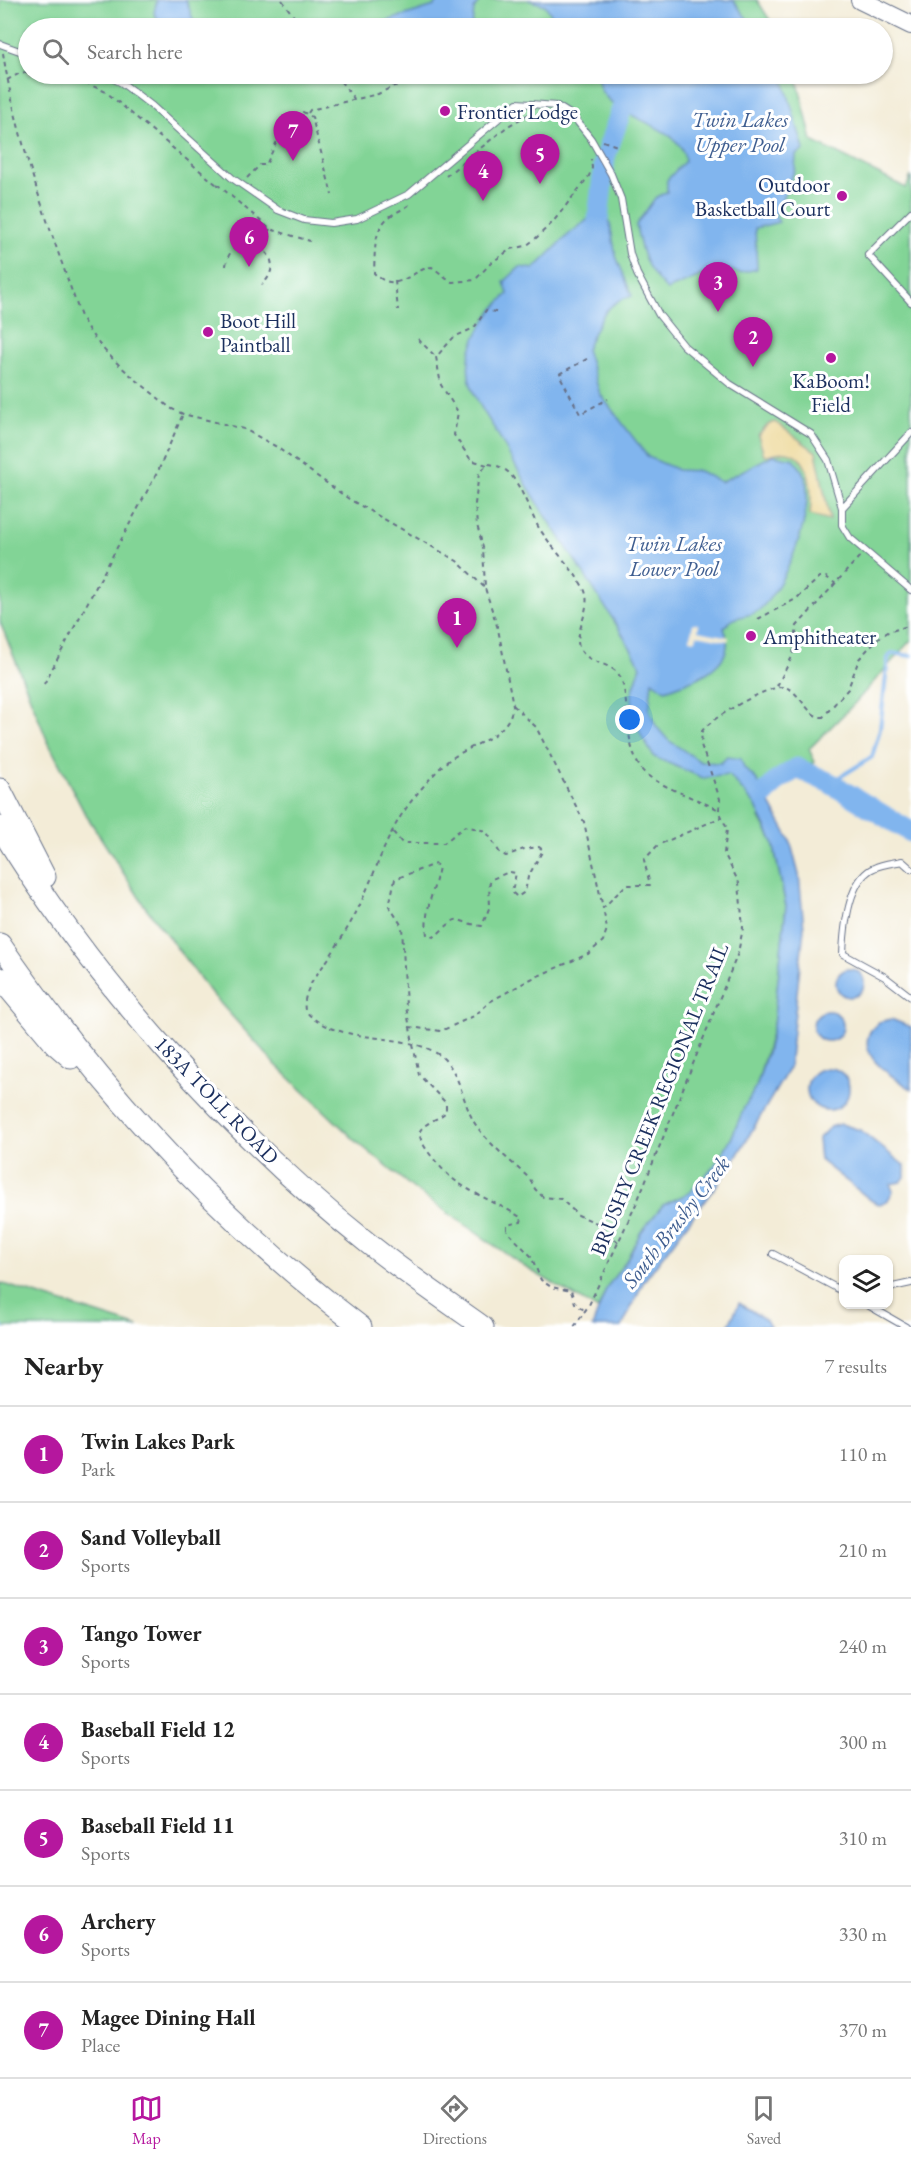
<!DOCTYPE html>
<style>
body{margin:0;font-family:"EB Garamond",serif;background:#f2f2f2;color:#222}
.controls{position:absolute;right:18px;bottom:18px;display:grid;overflow:hidden;border-radius:12px;box-shadow:0 2px 4px #0004}
.controls button{width:54px;height:54px;display:grid;place-items:center;padding:0;border:0;border-bottom:2px solid #e0e0e0;background:#fff;color:#222;font:30px sans-serif}
.you{position:absolute;left:630px;top:720px;width:21px;height:21px;margin:-15px;border:4px solid #fff;border-radius:50%;background:#1a73e8;box-shadow:0 0 0 9px #1a73e833}
.badge{display:grid;place-items:center;width:39px;height:39px;border-radius:50%;background:#b5179e;color:#fff;font-size:20px;font-weight:700}
.pin{position:absolute;translate:-50% -50px;filter:drop-shadow(0 2px 3px #0008)}
.pin::after{content:'';position:absolute;top:32px;width:21px;height:18px;background:inherit;clip-path:polygon(0 0,100% 0,50% 100%)}
.list{margin:0;padding:0;list-style:none}
h2{display:flex;justify-content:space-between;align-items:center;height:78px;margin:0;padding:0 24px;font-size:26px}
h2 small{font-size:20px;font-weight:400;color:#767676}
.list li{display:grid;grid-template-columns:39px 1fr auto;gap:18px;align-items:center;box-sizing:border-box;height:96px;padding:0 24px;border-top:2px solid #e0e0e0}
.list b{display:block;font-size:22px;white-space:nowrap}
.list p{margin:0;font-size:20px;white-space:nowrap;color:#767676}
.list em{font-size:20px;font-style:normal;color:#767676}
.icon{flex:none;width:33px;height:33px;fill:none;stroke:currentColor;stroke-width:2;stroke-linecap:round;stroke-linejoin:round}
.map{position:relative;flex:none;width:911px;height:1327px;overflow:hidden}
.search{position:absolute;background:#fff;box-shadow:0 2px 4px #0004;left:18px;right:18px;top:18px;height:66px;display:flex;align-items:center;gap:15px;box-sizing:border-box;padding:0 21px;border-radius:33px;color:#767676;font-size:22px}
.sheet{height:750px;background:#fff}
nav{display:flex;justify-content:space-around;align-items:center;box-sizing:border-box;height:84px;border-top:2px solid #e0e0e0;background:#fff;font-size:16px;color:#767676}
nav a{display:grid;justify-items:center;gap:3px}
nav .on{color:#b5179e}
.map>svg:first-child{display:block}
.green{fill:#82d496;stroke:#4e827a;stroke-width:1.5}
.sand{fill:#eeda9e;stroke:#84847e;stroke-width:1.5}
.water{fill:#81b5ee;stroke:#4e72a6;stroke-width:1.5}
.pier{fill:#f3ecd7}
.lines{fill:none;stroke-linecap:round;stroke-linejoin:round}
.stream{stroke:#81b5ee;stroke-width:4}
.river{stroke:#81b5ee;stroke-width:21}
.lane-casing{stroke:#677188;stroke-width:8}
.primary-casing{stroke:#677188;stroke-width:20}
.highway-casing{stroke:#677188;stroke-width:23}
.path{stroke:#677188;stroke-width:2;stroke-dasharray:4.5 4.5;stroke-linecap:butt}
.lane{stroke:#fff;stroke-width:6}
.primary{stroke:#fff;stroke-width:18}
.highway{stroke:#fff;stroke-width:21}
.poi-dot{fill:#b5179e;stroke:#fff;stroke-width:2}
.labels{text-anchor:middle;dominant-baseline:central;stroke-width:6;stroke-linejoin:round;paint-order:stroke}
.poi-label{font-size:21px;fill:#1b2f5e;stroke:#fff;text-anchor:start}
.street-label{font-size:21px;fill:#1b2f5e;stroke:#fff}
.water-label{font-size:22px;font-style:italic;fill:#3f5e90;stroke:#fff}
</style>
<div class="map">
<svg width="911" height="1327" viewBox="0 0 911 1327">
<rect width="100%" height="100%" fill="#fff"/>
<filter id="ink" filterUnits="userSpaceOnUse"><feTurbulence type="fractalNoise" baseFrequency=".0167" numOctaves="2"/><feDisplacementMap in="SourceGraphic" scale="12" xChannelSelector="R" yChannelSelector="G"/><feConvolveMatrix kernelMatrix="1 2 1 2 8 2 1 2 1" color-interpolation-filters="sRGB"/></filter>
<filter id="wash" filterUnits="userSpaceOnUse"><feTurbulence type="fractalNoise" baseFrequency=".008" numOctaves="4" result="noise"/><feDisplacementMap in="SourceGraphic" scale="24" xChannelSelector="R" yChannelSelector="G"/><feGaussianBlur stdDeviation="1.35" result="paint"/><feColorMatrix in="noise" values="0 0 0 0 0 0 0 0 0 0 0 0 0 0 0 0 0 1.4 0 .05"/><feComposite in="paint" operator="in"/></filter>
<g filter="url(#wash)">
<rect width="100%" height="100%" fill="#f3ecd7"/>
<path class="green" d="M0 0H757L775 28H28V74H796L812 141 906 188 911 176V640L854 704 809 749 815 762 767 801 760 818 773 842 786 906 773 1026 757 1085 744 1108 731 1139 715 1165 689 1193 663 1205 641 1232 626 1261 607 1287 598 1310 525 1267 414 1189 357 1142 276 1065 212 994 144 905 83 810 47 740 0 622Z
M0 1283 139 1327H0Z"/>
<path class="sand" d="M775 422 816 452 830 520 810 515C812 496 813 457 787 452 781 451 771 455 764 455L758 436 768 425Z"/>
<path class="water" d="M157 0H186L196 28H163L154 13Z
M440 0H481L474 9 472 26 469 28H365L434 6Z
M528 0H733L754 28H560L545 5Z
M221 74H317C285 78 253 82 221 74Z
M596 74H782L804 150 796 155 795 169 775 216 779 222 755 228 757 269 740 273 719 268 667 290C646 270 641 253 636 225L655 198 667 192V180L685 161C683 125 622 122 602 92 599 87 598 79 596 74Z
M596 201 608 210 604 215 610 224 616 256 632 296C602 303 599 324 586 349L600 394 648 457 678 470 699 471 721 482 773 455 794 459C797 464 802 469 804 475 817 509 786 586 759 610 748 619 736 612 724 628 740 666 693 681 665 690L652 681 649 710 656 726 668 740 701 762 721 763 727 757 741 759 744 768 757 780 790 840 799 875 804 928 789 1068 731 1166 644 1281 622 1327H592L607 1287 626 1261 641 1232 663 1205 689 1193 715 1165 731 1139 744 1108 757 1085 767 1052 773 1026 786 906 773 842 755 805 729 775 703 778 654 757 642 737 633 714 632 693 641 666C597 588 542 517 500 438 491 422 473 398 470 381 462 349 486 314 508 294L504 282 520 267 534 269 568 235 592 216Z
M836 983a14 14 0 1 1 28 0a14 14 0 1 1-28 0Z
M813 1026a15 15 0 1 1 30 0a15 15 0 1 1-30 0Z
M891 1019 911 1027V1089C893 1076 855 1057 871 1030L879 1022Z
M807 1089a21 21 0 1 1 42 0a21 21 0 1 1-42 0Z
M841 1124 860 1130 905 1166V1177L901 1182 890 1184 893 1191 887 1202 879 1204 872 1201 820 1160 818 1139 830 1127Z
M739 1303 766 1320 770 1327H728Z"/>
<path class="pier" d="M693 623 699 624 698 631 729 637 728 641 697 635 696 640 690 639Z"/>
<g class="lines">
<path class="stream" d="M830 783 872 757 880 729 888 658 892 653 911 656
M0 1325 2 1327"/>
<path class="river" d="M597 229 605 157 634 74
M763 796 777 781 797 768 830 783 911 832"/>
</g>
</g>
<g filter="url(#ink)">
<g class="lines">
<g class="lane-casing">
<path id="lane" d="M0 44 28 54
M104 74 122 83 152 106 232 178 278 210 304 220 331 223 357 219 409 194 517 103 557 106 573 116 591 139 611 174 621 199 630 254 637 274 659 315 684 346 730 384 811 434 828 460 842 508 911 433
M911 212 868 255 911 302
M842 508V525L850 538 911 590
M911 869 902 861C893 863 882 864 874 868 848 879 844 930 843 954L885 977 911 997
M773 1254 844 1292
M888 1288 911 1283
M866 1304 906 1327"/>
</g>
<g class="primary-casing">
<path id="primary" d="M860 0 911 25"/>
</g>
<g class="highway-casing">
<path id="highway" d="M0 789 45 877
M0 827C90 977 232 1136 369 1244 405 1273 445 1300 483 1327
M0 944C100 1090 219 1220 361 1327
M0 978 55 1044 71 1058"/>
</g>
<path class="path" d="M282 0 302 28
M3 53C17 143 50 229 80 314 98 354 138 380 170 408L183 414 244 429 275 446 349 499 457 561 485 588
M32 74 84 82 106 92 217 185
M335 74 355 100
M7 80 22 72 28 73
M308 113 310 110 378 94 394 86 407 84
M603 141 620 147
M446 176 508 126 531 113
M247 178 260 165H266L284 126 303 112 312 117 332 195
M217 184 270 229 310 241
M409 205C402 210 394 213 388 218 373 230 375 255 374 273 397 296 412 269 432 267L452 282 475 280 491 263 511 249 526 246 535 239 553 222 589 176 592 168 591 159
M260 247 270 229
M226 266C230 224 296 251 262 285
M395 281 398 310
M418 339 436 357
M587 359 559 374 580 414 608 399
M487 465 471 460 454 435 458 412 441 385 436 357 454 337 474 328 486 310 500 313
M758 619 796 599 820 577H826L836 584
M44 684 159 469 183 414
M777 686 793 655 797 626 860 556
M513 705 536 727 584 822 603 908 626 885H650L644 860 658 845 722 817
M393 832 402 843H444L465 826 486 831 500 853 506 856 524 849 539 847 543 850 528 877 525 892 517 897 512 892 516 873 509 872 492 879 489 885 490 906 482 926C448 921 464 911 434 937L427 935C424 908 434 893 439 867L435 864 395 879 389 906 402 926 406 1007 419 1075 446 1103V1112C439 1119 424 1123 420 1131 416 1142 444 1172 453 1179 474 1195 500 1204 522 1218L521 1222 507 1225V1231L531 1256 541 1280 551 1287 571 1291 575 1303 585 1311
M409 1027 441 1031 474 1016 491 1001 531 979 588 954 603 941 607 929 603 908
M618 1242 599 1224 578 1215 561 1199 543 1197 535 1189 530 1179C513 1163 492 1147 478 1128 460 1104 463 1067 433 1051 396 1032 331 1044 305 1010 302 991 318 973 329 958 341 939 354 919 363 898 377 868 387 834 407 807 417 793 431 777 443 765 466 744 509 740 513 705L498 629 485 588 483 547 477 525 475 504 479 473 488 464C496 465 502 467 508 472 521 484 530 513 539 528 551 547 577 573 585 591 592 610 572 636 580 649 589 666 616 661 622 681 630 708 624 746 642 770 654 785 699 799 719 810
M574 1327 589 1305 637 1202 738 953 743 928 739 883 724 853 727 829 719 810 720 799 701 745 702 731C711 718 768 685 784 687 800 690 808 719 823 717L848 689 859 659 877 639 888 632 911 625"/>
<use href="#lane" class="lane"/>
<use href="#primary" class="primary"/>
<use href="#highway" class="highway"/>
</g>
</g>
<g class="poi-dot">
<circle cx="445" cy="111" r="6"/>
<circle cx="842" cy="196" r="6"/>
<circle cx="208" cy="332" r="6"/>
<circle cx="831" cy="358" r="6"/>
<circle cx="751" cy="636" r="6"/>
</g>
<g class="labels">
<g class="poi-label">
<text x="457" y="111">Frontier Lodge</text>
<text x="830" y="184" text-anchor="end">Outdoor<tspan x="830" dy="24">Basketball Court</tspan></text>
<text x="220" y="320">Boot Hill<tspan x="220" dy="24">Paintball</tspan></text>
<text x="831" y="380" text-anchor="middle">KaBoom!<tspan x="831" dy="24">Field</tspan></text>
<text x="763" y="636">Amphitheater</text>
</g>
<g class="street-label">
<text transform="translate(659 1099) rotate(-68)">BRUSHY CREEK REGIONAL TRAIL</text>
<text transform="translate(217 1100) rotate(46)">183A TOLL ROAD</text>
</g>
<g class="water-label">
<text x="740" y="119">Twin Lakes<tspan x="740" dy="25">Upper Pool</tspan></text>
<text x="674" y="543">Twin Lakes<tspan x="674" dy="25">Lower Pool</tspan></text>
<text transform="translate(676 1222) rotate(-52)">South Brushy Creek</text>
</g>
</g>
</svg>
<div class="controls">
<button><svg class="icon" aria-label="layers" viewBox="0 0 24 24"><path d="M12 4l9 5-9 5-9-5zM3 14l9 5 9-5"/></svg></button>
</div>
<div class="you"></div>
<div class="pin badge" style="left:457px;top:648px">1</div>
<div class="pin badge" style="left:753px;top:367px">2</div>
<div class="pin badge" style="left:718px;top:312px">3</div>
<div class="pin badge" style="left:483px;top:201px">4</div>
<div class="pin badge" style="left:540px;top:184px">5</div>
<div class="pin badge" style="left:249px;top:267px">6</div>
<div class="pin badge" style="left:293px;top:161px">7</div>
<div class="search"><svg class="icon" aria-label="search" viewBox="0 0 24 24"><circle cx="10" cy="10" r="6"/><path d="M15 15l6 6"/></svg>Search here</div>
</div>
<section class="sheet">
<h2>Nearby<small>7 results</small></h2>
<ul class="list">
<li><span class="badge">1</span><div><b>Twin Lakes Park</b><p>Park</p></div><em>110 m</em></li>
<li><span class="badge">2</span><div><b>Sand Volleyball</b><p>Sports</p></div><em>210 m</em></li>
<li><span class="badge">3</span><div><b>Tango Tower</b><p>Sports</p></div><em>240 m</em></li>
<li><span class="badge">4</span><div><b>Baseball Field 12</b><p>Sports</p></div><em>300 m</em></li>
<li><span class="badge">5</span><div><b>Baseball Field 11</b><p>Sports</p></div><em>310 m</em></li>
<li><span class="badge">6</span><div><b>Archery</b><p>Sports</p></div><em>330 m</em></li>
<li><span class="badge">7</span><div><b>Magee Dining Hall</b><p>Place</p></div><em>370 m</em></li>
</ul>
</section>
<nav>
<a class="on"><svg class="icon" aria-label="map" viewBox="0 0 24 24"><path d="M3 6l6-2 6 2 6-2v14l-6 2-6-2-6 2zM9 4v14M15 6v14"/></svg>Map</a>
<a><svg class="icon" aria-label="directions" viewBox="0 0 24 24"><path d="M12 3l9 9-9 9-9-9zM9 14v-3h6M13 9l2 2-2 2"/></svg>Directions</a>
<a><svg class="icon" aria-label="saved" viewBox="0 0 24 24"><path d="M7 4h10v16l-5-4-5 4z"/></svg>Saved</a>
</nav>
